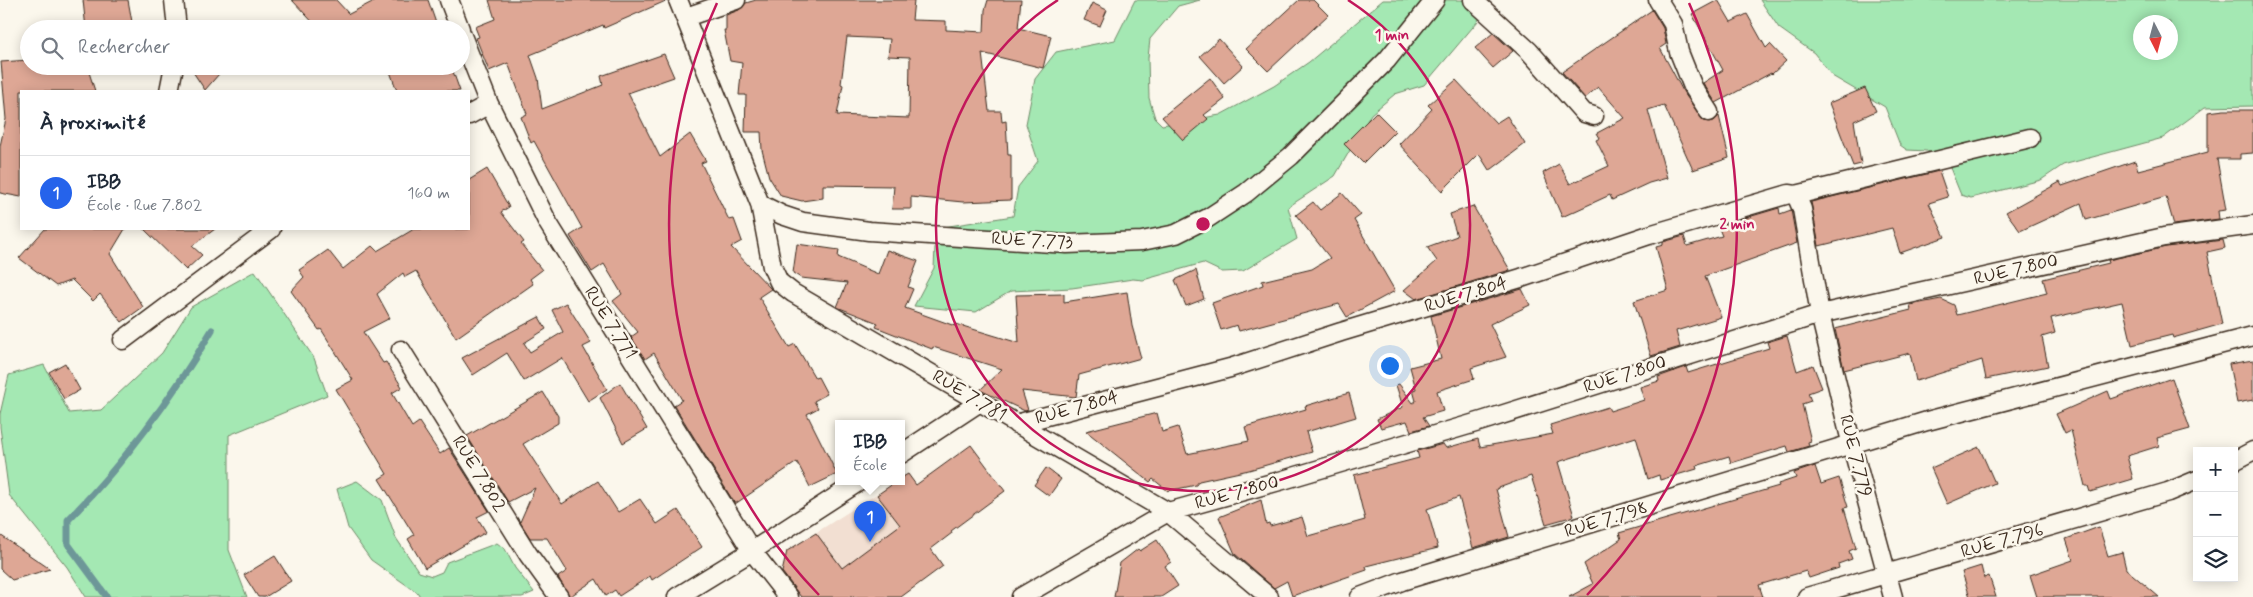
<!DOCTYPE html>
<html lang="fr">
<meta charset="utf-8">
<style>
body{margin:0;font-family:Mynerve,sans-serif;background:#f6f6f7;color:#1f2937}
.controls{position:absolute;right:15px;bottom:15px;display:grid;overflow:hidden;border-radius:0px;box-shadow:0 2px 12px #0003}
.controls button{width:45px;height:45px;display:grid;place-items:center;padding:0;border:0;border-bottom:1px solid #e0e1e3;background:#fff;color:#1f2937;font:25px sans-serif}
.compass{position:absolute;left:2133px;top:15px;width:45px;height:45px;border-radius:50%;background:#fff;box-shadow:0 2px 12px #0003;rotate:174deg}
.you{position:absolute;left:1389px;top:365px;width:18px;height:18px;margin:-12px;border:4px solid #fff;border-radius:50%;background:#1a73e8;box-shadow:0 0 0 8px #1a73e833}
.badge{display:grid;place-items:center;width:32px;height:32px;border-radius:50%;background:#2563eb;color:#fff;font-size:16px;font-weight:700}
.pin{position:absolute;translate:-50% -41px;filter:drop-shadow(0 1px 2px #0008)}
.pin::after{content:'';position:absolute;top:26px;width:18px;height:15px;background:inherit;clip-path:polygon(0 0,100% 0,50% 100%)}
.popup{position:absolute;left:835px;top:420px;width:70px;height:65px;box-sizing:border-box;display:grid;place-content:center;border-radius:0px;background:#fff;filter:drop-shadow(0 1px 4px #0005);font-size:16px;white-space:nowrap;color:#747a83}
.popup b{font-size:19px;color:#1f2937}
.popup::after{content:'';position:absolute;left:50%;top:100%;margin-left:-10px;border:10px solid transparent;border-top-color:#fff}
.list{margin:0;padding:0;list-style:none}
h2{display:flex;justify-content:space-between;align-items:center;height:65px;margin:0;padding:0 20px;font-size:21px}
h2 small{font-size:16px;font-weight:400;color:#747a83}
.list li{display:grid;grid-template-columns:32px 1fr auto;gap:15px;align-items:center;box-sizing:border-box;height:75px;padding:0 20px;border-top:1px solid #e0e1e3}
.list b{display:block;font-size:19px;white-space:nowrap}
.list p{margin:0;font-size:16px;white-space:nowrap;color:#747a83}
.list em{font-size:16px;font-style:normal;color:#747a83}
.icon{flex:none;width:28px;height:28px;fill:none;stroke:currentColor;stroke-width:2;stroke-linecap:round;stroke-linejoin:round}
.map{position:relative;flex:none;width:2253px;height:597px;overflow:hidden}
.search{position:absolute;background:#fff;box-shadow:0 2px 12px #0003;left:20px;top:20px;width:450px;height:55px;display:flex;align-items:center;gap:12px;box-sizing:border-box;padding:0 18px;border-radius:28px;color:#747a83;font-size:19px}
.panel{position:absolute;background:#fff;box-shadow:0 2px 12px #0003;left:20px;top:90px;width:450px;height:140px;border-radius:0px}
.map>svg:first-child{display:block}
.built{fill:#f2dfd2}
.green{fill:#a4e8b3;stroke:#708968;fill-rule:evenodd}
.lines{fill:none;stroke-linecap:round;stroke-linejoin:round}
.stream{stroke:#6d9798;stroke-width:7}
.building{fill:#dea795;stroke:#3b2a1e;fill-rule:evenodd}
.minor-casing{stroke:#3b2a1e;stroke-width:21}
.minor{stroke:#fbf7ec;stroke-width:18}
.ring{fill:none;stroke:#c2185b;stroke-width:2.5}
.labels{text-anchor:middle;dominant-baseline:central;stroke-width:5;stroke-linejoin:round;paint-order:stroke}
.street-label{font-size:18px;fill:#3b2a1e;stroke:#fbf7ec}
.centre{fill:#c2185b;stroke:#fbf7ec;stroke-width:2.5}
.ring-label{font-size:15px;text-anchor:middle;font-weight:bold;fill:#c2185b;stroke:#fbf7ec;stroke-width:5;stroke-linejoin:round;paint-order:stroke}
</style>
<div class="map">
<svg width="2253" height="597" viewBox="0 0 2253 597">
<rect width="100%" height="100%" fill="#fbf7ec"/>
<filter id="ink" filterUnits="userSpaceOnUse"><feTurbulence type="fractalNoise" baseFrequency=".02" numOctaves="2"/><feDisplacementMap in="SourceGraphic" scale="10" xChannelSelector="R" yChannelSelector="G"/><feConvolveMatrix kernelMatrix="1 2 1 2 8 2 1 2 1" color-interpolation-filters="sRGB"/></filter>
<g filter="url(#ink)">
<path class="built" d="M908 474 952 533 866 597H801L782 572 787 551 897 481H901V478Z"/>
<path class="green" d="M1135 0H1200L1178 6 1150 39 1148 58 1149 98 1155 118 1162 125 1220 115 1274 86 1309 62 1383 0H1472L1483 12 1478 21 1424 85 1395 94 1371 114 1335 176 1288 207 1297 239 1243 271 1222 272 1203 263 1143 280 1133 279 1072 288 1011 291 976 312 914 306 934 268 936 228 1013 216 1018 187 1038 161 1026 124 1035 79 1056 52 1115 40Z
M1760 0H2253V106L2205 107 2163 138 2063 165 2041 180 1971 198 1961 195 1946 158 1927 151 1907 150 1900 145 1885 107 1832 76 1814 53 1779 28ZM2140 22H2170V52H2140Z
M255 271 314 358 327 395 229 435V550L247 597H86L67 567 9 495 0 427V414L9 375 44 365 69 413 101 410 162 353 191 307Z
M357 481 382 500 396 538 419 572 432 576 442 572 447 562 497 543 505 549 515 568 534 592 522 597H420L418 593 371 560 348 528 337 489Z"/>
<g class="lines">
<path class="stream" d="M107 597 68 544V520C124 463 172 398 212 330"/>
</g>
<path class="building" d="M83 0H128L132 22 86 29Z
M292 0H336L349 14 376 0H428L438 29H319Z
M489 0H668L604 28 603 25 530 55 538 78 542 109 603 85 601 76 664 54 674 77 628 93 660 157 690 134 706 161 701 163 729 220 734 219 742 241 731 247 771 289 759 297 789 347 795 344 815 378 818 377 827 394 814 401 818 408 807 414 837 474 810 487 797 462 735 504 674 405 682 400 654 353 645 359 631 337 638 332 613 301 622 294 604 264 592 272 570 236 582 228 534 141 531 143 521 117 527 114 508 63 489 71 476 38 479 37 475 27 495 19Z
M756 0H914L912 20 946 21V30L984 32 985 10 988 0H1021L1018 28 1051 36 1043 68 982 53 989 111H1001L1002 122 1006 121 1008 155H1011V200L963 202 911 197V209H892L894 186 823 185V198L802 201 781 196 769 177 762 150 761 132H745L746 95H739L742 63 730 61 724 30H726V15L739 10 746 3ZM847 37 890 39 888 56 910 57 909 118 837 115 843 85 841 84Z
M1299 0H1313L1328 15 1268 71 1246 49Z
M1718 0 1731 22 1747 14 1766 48 1770 44 1786 61 1772 74 1771 73 1716 103 1703 83 1723 70 1692 14Z
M1092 3 1107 10 1100 26 1084 20Z
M1652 10 1663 28 1666 44 1660 48 1684 93 1704 121H1714L1719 116 1729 158 1693 170 1664 105 1648 110 1667 178 1649 183 1612 200 1610 195 1562 217 1543 173 1559 164 1570 184 1609 166 1596 140 1600 138 1597 133 1625 118 1598 87 1585 98 1562 72Z
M1493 33 1513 51 1493 68 1475 48Z
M1219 39 1243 66 1224 83 1200 56Z
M29 60V66H87L95 91H21V197L0 193V146L6 119 1 62Z
M189 66H226L205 90Z
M388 66H451L460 91H397Z
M1210 78 1225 99 1204 115 1208 119 1183 140 1162 117Z
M1456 80 1496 123 1507 116 1525 144 1492 169 1489 170 1479 154 1442 191 1399 144 1432 109 1428 105Z
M1865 88 1876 111 1854 121 1861 164 1853 166 1829 103Z
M2224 110H2253V153L2240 154V159H2217L2226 210 2218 211 2219 219 2174 225 2166 197 2086 220 2081 203 2020 231 2006 212 2060 182 2062 186 2135 161 2138 170 2208 152V112Z
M1376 112 1395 131 1363 163 1344 144Z
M487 169 509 207 501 212 524 242 521 244 542 270 530 279 533 284 456 338 416 271 405 277 403 273 377 294 390 318 363 332 383 363 386 362 402 387 392 393 412 427 419 422 440 454 449 448 489 511 477 517 486 532 425 568 408 539 414 535 379 479 387 474 336 389 353 380 321 329 319 330 291 291 304 277 299 270 328 250 343 269 372 246 377 251 414 229H469V180Z
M1939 171 1948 197 1929 203 1945 237 1900 253 1892 228 1819 246 1811 202Z
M1342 193 1361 215 1354 220 1395 291 1347 317 1339 304 1239 331 1237 325 1221 330 1212 303 1263 285 1262 281 1312 269 1330 258 1296 215 1313 202 1320 210Z
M1473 206 1510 270 1416 299 1404 290 1437 261 1427 247 1457 236 1450 214Z
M1779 208 1780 214 1791 210 1797 243 1705 276 1721 317 1676 331 1680 347 1651 356 1634 301 1668 290 1656 247 1663 245V242L1684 236 1687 246 1722 236 1718 226Z
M45 229H125L110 254 143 307 122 322 100 294 93 301 72 280 56 286 19 258Z
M144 229H215L192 246 202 255 186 270Z
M2223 240 2225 248 2207 252 2222 324 2173 338 2172 335 2132 345 2122 302 2051 318 2055 333 2042 337 2048 366 1986 379 1982 360 1916 381 1910 353 1844 370 1835 329 1911 310 1910 305 1941 299 1954 305 1957 315 2047 293 2043 279 2109 263 2108 260 2166 247Z
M797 244 839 250 838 257 878 274 887 250 918 261 908 287 913 289 905 308 955 326 956 324 1019 343 1016 295 1064 294V302L1127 292 1132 326 1141 358 1079 375 1076 397 1022 391 1028 410 1025 411 980 390 1002 369 933 347 932 349 876 327 878 323 837 307 847 283 801 278 793 273Z
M1196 270 1204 299 1186 306 1175 280Z
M1522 289 1530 305 1490 324 1506 357 1471 368 1474 379 1437 391 1443 411 1423 417 1429 426 1411 431 1407 421 1381 428 1377 419 1403 407 1396 385 1399 384 1413 403 1416 401 1413 390 1416 389 1410 367 1441 359 1431 316Z
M566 303 591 343 583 347 607 389 588 401 562 358 524 381 507 353 473 375 462 358 539 317 546 329 524 343 530 352 563 332 552 310Z
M1787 336 1797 371 1813 365 1822 388 1808 393 1811 401 1802 404 1811 441 1808 442 1809 446 1789 452 1787 446 1731 463 1729 456 1696 466 1697 469 1660 480 1659 475 1648 479 1636 437 1558 462 1574 516 1546 524 1531 476 1496 489 1509 537 1473 548 1459 497 1427 509 1438 548 1366 566 1367 570 1292 596 1287 581 1274 588 1235 554 1219 517 1261 500 1266 524 1269 523 1270 526 1302 517 1308 536 1365 520 1354 475 1419 458 1417 451 1443 444 1446 448 1478 439 1480 447 1553 434 1550 425 1608 407 1610 411 1644 400 1640 387 1659 381 1658 377 1686 367 1688 373 1769 348 1767 342Z
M2253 360V400L2237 403 2229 364Z
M65 363 80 390 64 399 49 372Z
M2172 378 2190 429 2157 438 2159 446 2127 456 2133 479 2090 492 2088 486H2085L2071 430 2065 433 2056 414 2108 391 2111 399Z
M620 383 647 429 623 443 600 398Z
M543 392 558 416V423L523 444 562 504 598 481 618 512 640 499 657 524 678 510 702 547 652 580 650 576 619 596 615 590 606 596 596 579 569 597 558 577 567 571 547 538H530L520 522 535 488 508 502 467 436Z
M1349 393 1356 417 1306 432 1312 452 1249 470 1199 481 1196 485 1168 491 1153 479 1150 482 1086 431 1157 413 1162 432 1178 427 1187 454 1249 441 1245 427 1306 409 1305 406Z
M971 445 1005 491 951 531 952 533 931 549 943 566 901 597H801L782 572 787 551 816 533 842 568 900 525 877 495 897 481H901V478L908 474 916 485Z
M1979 447 1995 483 1947 504 1931 468Z
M1815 466 1821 484 1839 478 1848 507 1844 508 1856 548 1849 551 1852 559 1838 564 1839 568 1809 578 1806 571 1759 585 1763 597H1569L1593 584 1584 564 1621 539 1619 533 1779 486 1778 484 1796 478 1794 473Z
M1046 468 1061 479 1049 496 1034 485Z
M2099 527 2108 556 2122 552 2126 569 2159 597H2037L2030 575 2073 560 2066 539Z
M0 535 50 569 12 580 0 569Z
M1157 540 1171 562 1165 566 1178 586 1161 597H1114L1120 563 1138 549 1140 551Z
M275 556 291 581 265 597H258L244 575Z
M1981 566 1984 578 1989 576 1996 597H1970L1962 572Z"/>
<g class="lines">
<g class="minor-casing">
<path id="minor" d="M174 0 177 29
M449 0 460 29
M678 0 760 204 782 215 803 222 869 231 1067 244 1142 241 1176 234 1208 218 1246 193 1291 156 1387 60 1435 0
M1473 0 1529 51 1584 113 1594 116
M1658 0 1673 24 1679 52 1693 87 1709 112
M686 17 736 0
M461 33 489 104 548 223 752 551 788 597
M169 91 174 66
M469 115 489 104
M1796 195 2030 138
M760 204 772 267 779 282 793 293 1168 512 1269 597
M123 340 271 229
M401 350 528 554 559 597
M1016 424 1230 368 1341 332 1521 278 1649 235 1789 194 1796 195 1802 209 1820 314 1852 446 1893 597
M901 454 980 402
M2234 461 2253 451
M677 597 752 551 860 481
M1021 597 1168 512 1283 480 1482 421 1820 314 2164 237 2253 225
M1360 597 1402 581 1927 421 2253 336
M1807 597 2168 492 2197 480"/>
</g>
<use href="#minor" class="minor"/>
</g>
</g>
<g class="ring">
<path d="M1348 0A267 267 0 1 1 1058 0"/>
<path d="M819 595A534 534 0 0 1 717 3M1689 3A534 534 0 0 1 1587 595"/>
</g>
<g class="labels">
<g class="street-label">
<text transform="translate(1032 241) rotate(3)">RUE 7.773</text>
<text transform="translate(2016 270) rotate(-13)">RUE 7.800</text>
<text transform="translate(1466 295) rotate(-17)">RUE 7.804</text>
<text transform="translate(610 323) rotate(58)">RUE 7.771</text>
<text transform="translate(1625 375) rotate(-18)">RUE 7.800</text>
<text transform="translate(969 396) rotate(31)">RUE 7.781</text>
<text transform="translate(1077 408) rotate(-15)">RUE 7.804</text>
<text transform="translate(1855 456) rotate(76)">RUE 7.779</text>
<text transform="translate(479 474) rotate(58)">RUE 7.802</text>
<text transform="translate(1237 493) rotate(-15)">RUE 7.800</text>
<text transform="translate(1606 520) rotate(-17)">RUE 7.798</text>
<text transform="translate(2002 541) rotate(-16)">RUE 7.796</text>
</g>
</g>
<circle cx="1203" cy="224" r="8" class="centre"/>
<g class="ring-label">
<text x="1392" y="40">1 min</text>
<text x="1737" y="229">2 min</text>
</g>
</svg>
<div class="controls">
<button>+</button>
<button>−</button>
<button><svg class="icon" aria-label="layers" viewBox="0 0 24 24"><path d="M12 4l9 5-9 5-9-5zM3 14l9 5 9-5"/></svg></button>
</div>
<svg class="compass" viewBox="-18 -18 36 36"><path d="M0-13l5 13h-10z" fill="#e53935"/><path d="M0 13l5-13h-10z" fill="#747a83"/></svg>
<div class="you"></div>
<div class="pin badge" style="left:870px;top:542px">1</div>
<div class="popup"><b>IBB</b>École</div>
<div class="search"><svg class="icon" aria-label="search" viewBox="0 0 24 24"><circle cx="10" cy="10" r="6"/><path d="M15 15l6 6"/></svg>Rechercher</div>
<section class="panel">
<h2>À proximité<small></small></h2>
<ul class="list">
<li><span class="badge">1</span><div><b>IBB</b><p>École · Rue 7.802</p></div><em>160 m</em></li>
</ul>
</section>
</div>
